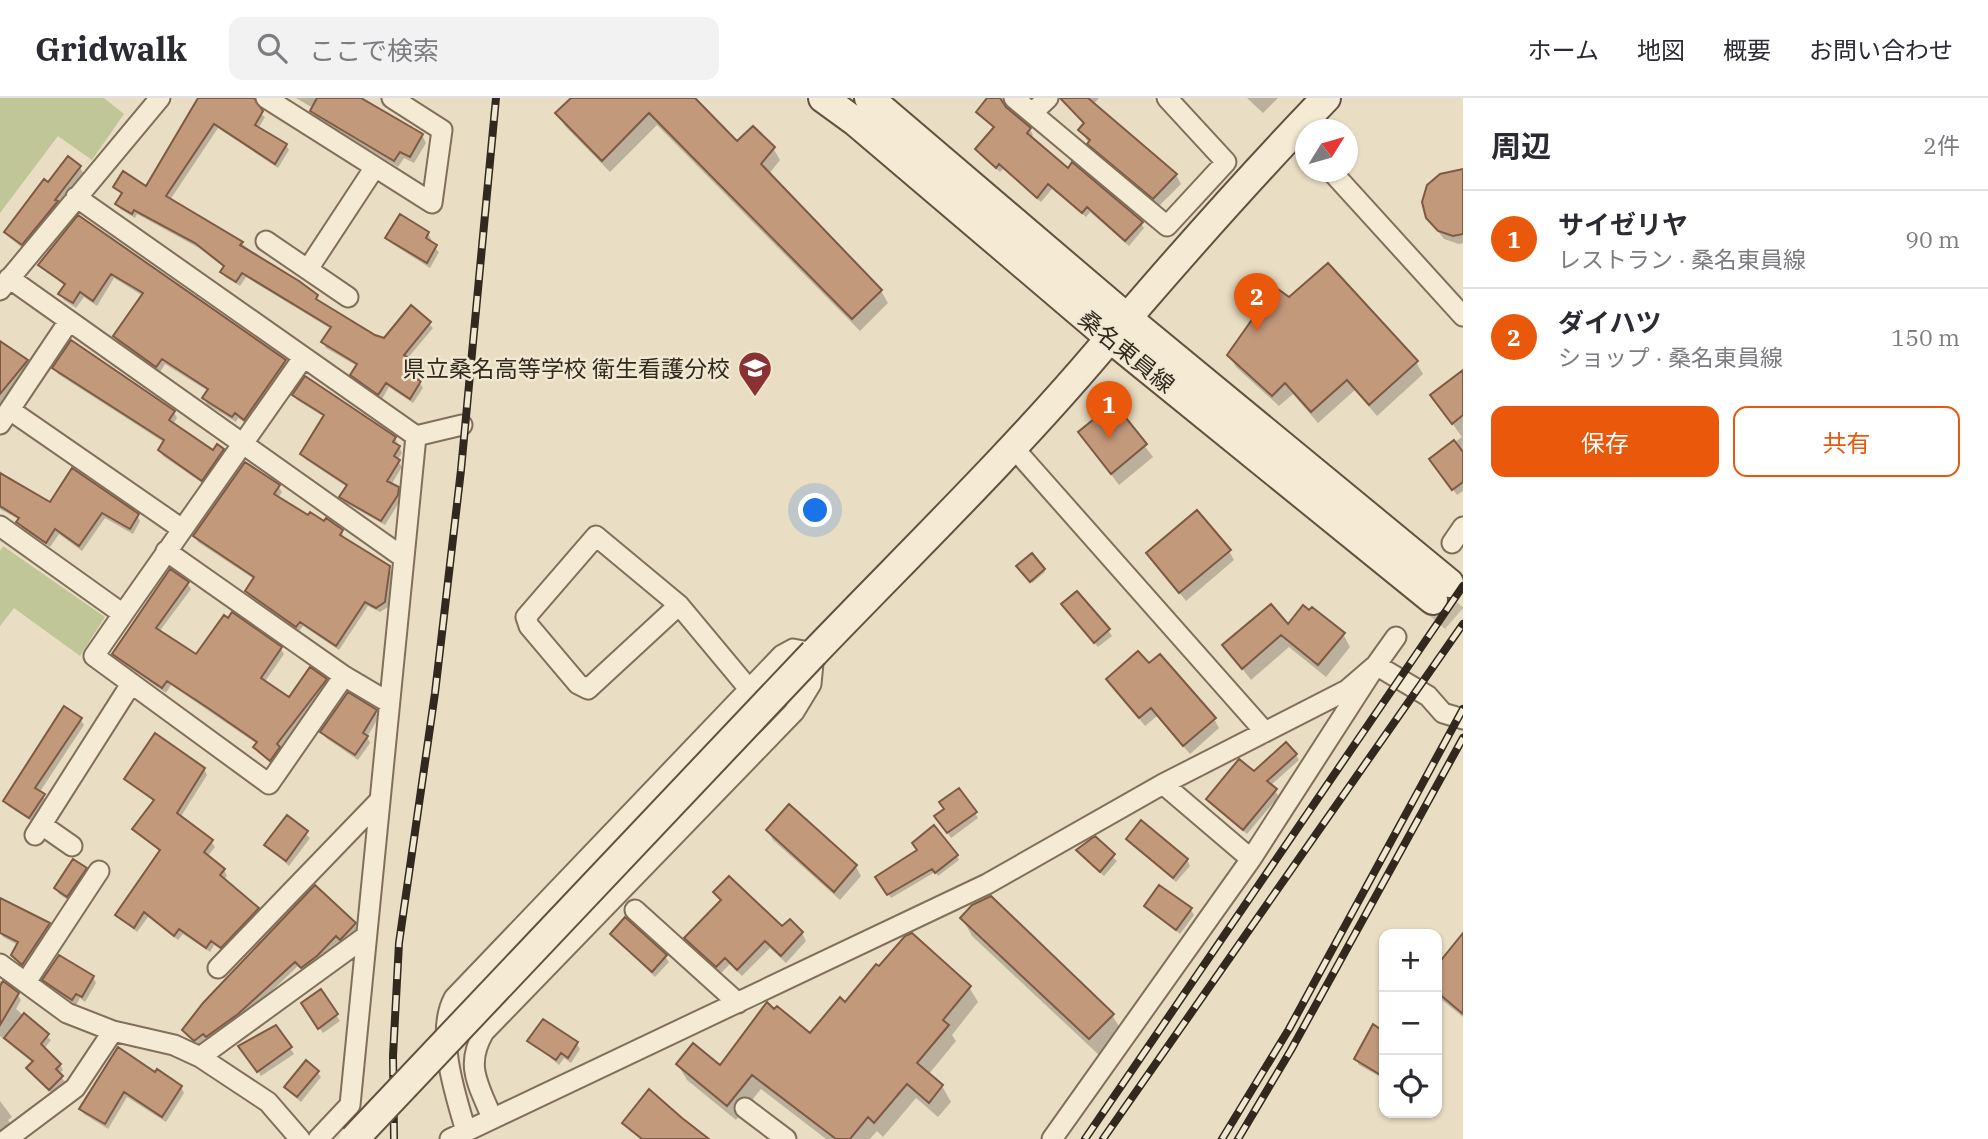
<!DOCTYPE html>
<html lang="ja">
<meta charset="utf-8">
<style>
body{margin:0;font-family:"IBM Plex Serif","Noto Sans JP",serif;background:#f2f2f3;color:#2b2b33}
.controls{position:absolute;right:21px;bottom:21px;display:grid;overflow:hidden;border-radius:14px;box-shadow:0 2px 5px #0004}
.controls button{width:63px;height:63px;display:grid;place-items:center;padding:0;border:0;border-bottom:2px solid #e1e1e2;background:#fff;color:#2b2b33;font:35px sans-serif}
.compass{position:absolute;left:1295px;top:21px;width:63px;height:63px;border-radius:50%;background:#fff;box-shadow:0 2px 5px #0004;rotate:53deg}
.you{position:absolute;left:816px;top:413px;width:24px;height:24px;margin:-18px;border:5px solid #fff;border-radius:50%;background:#1a73e8;box-shadow:0 0 0 10px #1a73e833}
.badge{display:grid;place-items:center;width:46px;height:46px;border-radius:50%;background:#ea580c;color:#fff;font-size:23px;font-weight:700}
.pin{position:absolute;translate:-50% -58px;filter:drop-shadow(0 2px 4px #0008)}
.pin::after{content:'';position:absolute;top:37px;width:24px;height:21px;background:inherit;clip-path:polygon(0 0,100% 0,50% 100%)}
.list{margin:0;padding:0;list-style:none}
h2{display:flex;justify-content:space-between;align-items:center;height:91px;margin:0;padding:0 28px;font-size:30px}
h2 small{font-size:23px;font-weight:400;color:#7c7c81}
.list li{display:grid;grid-template-columns:46px 1fr auto;gap:21px;align-items:center;box-sizing:border-box;height:98px;padding:0 28px;border-top:2px solid #e1e1e2}
.list b{display:block;font-size:26px;white-space:nowrap}
.list p{margin:0;font-size:23px;white-space:nowrap;color:#7c7c81}
.list em{font-size:23px;font-style:normal;color:#7c7c81}
.actions{display:flex;gap:14px;padding:21px 28px}
.actions a{flex:1;padding:16px 0;border:2px solid #ea580c;border-radius:14px;text-align:center;font-size:24px;color:#ea580c}
.actions .main{background:#ea580c;color:#fff}
.icon{flex:none;width:38px;height:38px;fill:none;stroke:currentColor;stroke-width:2;stroke-linecap:round;stroke-linejoin:round}
.map{position:relative;flex:none;width:1463px;height:1041px;overflow:hidden}
header{display:flex;align-items:center;gap:42px;box-sizing:border-box;height:98px;padding:0 35px;background:#fff;border-bottom:2px solid #e1e1e2}
header strong{font-size:33px}
nav{display:flex;gap:38px;margin-inline-start:auto;font-size:24px}
.search{width:490px;height:63px;background:#f2f2f3;display:flex;align-items:center;gap:18px;box-sizing:border-box;padding:0 24px;border-radius:14px;color:#7c7c81;font-size:26px}
main{display:flex}
aside{flex:1;background:#fff}
.map>svg:first-child{display:block}
.green{fill:#c1c698}
.shadow{fill:#0003}
.building{fill:#c3997c;stroke:#7e5a44;stroke-width:2}
.lines{fill:none;stroke-linecap:round;stroke-linejoin:round}
.secondary-tunnel{stroke:#c4b9a2;stroke-width:28;stroke-dasharray:28 14;stroke-linecap:butt}
.street-casing{stroke:#816f5b;stroke-width:23}
.secondary-casing{stroke:#63513f;stroke-width:32}
.street{stroke:#f5ebd5;stroke-width:19}
.secondary{stroke:#f5ebd5;stroke-width:28}
.rail-casing{stroke:#32281e;stroke-width:8}
.rail{stroke:#f1e8d1;stroke-width:5;stroke-dasharray:16;stroke-linecap:butt}
.secondary-bridge-casing{stroke:#63513f;stroke-width:32;stroke-linecap:butt}
.secondary-bridge{stroke:#f5ebd5;stroke-width:28}
.labels{text-anchor:middle;dominant-baseline:central;stroke-width:5;stroke-linejoin:round;paint-order:stroke}
.street-label{font-size:23px;fill:#32281e;stroke:#f1e8d1}
.poi-label{font-size:23px;fill:#32281e;stroke:#f1e8d1;text-anchor:end}
</style>
<header>
<strong>Gridwalk</strong>
<div class="search"><svg class="icon" aria-label="search" viewBox="0 0 24 24"><circle cx="10" cy="10" r="6"/><path d="M15 15l6 6"/></svg>ここで検索</div>
<nav><a>ホーム</a><a>地図</a><a>概要</a><a>お問い合わせ</a></nav>
</header>
<main>
<div class="map">
<svg width="1463" height="1041" viewBox="0 0 1463 1041">
<rect width="100%" height="100%" fill="#e9ddc3"/>
<path class="green" d="M0 0H104L124 16 92 62 58 38 0 115Z
M3 448 105 519 80 558 14 510 0 528V453Z"/>
<path class="shadow" d="M200 0H241L265 19 258 31 286 47 289 52 278 70 218 30 170 102 241 145 320 204 374 238 384 242 411 210 433 230 407 261 423 276 419 284 423 290 413 305 389 289 382 301 355 282 352 277 357 268 326 250 323 244 331 231 246 179 240 188 225 179 222 174 225 170 199 150 137 116 135 120 120 111 117 106 123 98 115 89 147 90Z
M296 0H358L422 37 426 45 414 65 404 60 398 69 316 20 313 10Z
M573 0H692L737 46 773 50 780 62 768 77 881 193 888 205 860 233 657 27 610 74 565 28 558 16Z
M990 0H997L1030 31 1033 37 1030 40 1068 72 1141 125 1144 130 1129 148 1090 114 1086 119 1052 91 1041 104 1003 71 1000 74 980 57 977 51 994 31 978 14Z
M1063 0H1099L1093 7 1176 77 1181 86 1159 108 1095 54 1080 32 1084 27Z
M1247 0H1278L1263 15Z
M80 69 83 75 25 152 10 140 6 135Z
M1463 76V145L1459 146 1444 141 1428 120Z
M78 120 285 263 288 269 248 327 238 320 236 324 207 306 204 300 208 293 165 266 160 274 118 244 115 239 143 198 114 180 97 208 84 199 76 210 64 202 60 196 65 188 41 167Z
M428 135 431 141 429 144 439 154 430 170 391 145 387 140Z
M1289 202 1416 264 1423 276 1377 318 1355 292 1318 325 1293 296 1279 308 1236 269 1229 257Z
M0 245 30 269 0 307Z
M54 270 174 314 177 320 173 326 213 355 223 352 226 358 205 387 163 358 160 352 165 345 58 276Z
M1463 275V393L1457 397 1431 361 1462 339 1436 303Z
M294 297 395 340 402 355 397 362 402 369 391 387 401 396 400 403 385 427 344 404 341 399 347 389 305 361 302 356 324 319 297 302Z
M1114 308 1153 359 1119 387 1080 335Z
M0 373 7 381 50 406 137 417 140 423 133 436 105 420 82 453 59 436 50 449 22 430 20 422 0 411Z
M278 388 282 394 278 400 308 420 342 433 344 441 388 470 392 475 388 509 380 514 368 508 339 552 303 528 299 533 250 499 247 493 254 481 198 444 195 438Z
M1229 453 1234 462 1186 503 1148 455Z
M1020 471 1044 472 1045 474 1032 485Z
M187 485 191 491 159 534 196 559 281 551 284 556 264 585 290 601 326 582 329 588 280 652 282 655 274 667 258 654 257 646 171 587 166 595 117 561 114 556Z
M1304 509 1315 514 1343 536 1350 549 1326 579 1289 549 1251 582 1224 547 1288 529Z
M1067 512 1108 532 1112 538 1098 549Z
M1149 568 1214 621 1219 630 1190 656 1157 618 1145 628 1108 581Z
M375 614 379 619 367 639 370 645 358 662 326 640 322 634Z
M80 621 84 627 39 695 47 703 33 724 8 708 5 703Z
M1296 657 1299 662 1270 688 1279 698 1247 736 1208 701 1254 675Z
M204 671 207 677 180 720 211 743 215 749 207 759 224 772 227 778 223 782 261 817 224 854 214 847 210 854 183 836 178 842 148 819 137 834 117 817 160 754 135 731 155 704 126 681Z
M789 709 856 769 861 778 840 802 773 742 768 733Z
M975 715 978 720 951 740 940 724Z
M288 719 310 740 289 768 266 747Z
M1095 741 1117 763 1104 778 1078 753Z
M1128 741 1187 762 1190 768 1176 784Z
M957 758 959 762 938 778 935 774 891 800 878 779Z
M85 771 89 777 71 804 59 796 56 790Z
M715 794 782 831 802 835 806 843 786 865 770 850 742 878 730 866 721 875 687 840 722 804Z
M0 802 49 826 52 832 26 872 12 858 18 847 3 839 0 834Z
M1146 808 1191 812 1194 817 1180 836Z
M962 820 1112 917 1123 935 1100 958 972 838Z
M354 825 357 831 344 846 340 843 305 875 298 868 241 922 210 944 207 941 198 947 187 938 184 933Z
M612 836 665 858 669 864 655 879Z
M1463 838V919L1437 898V870Z
M93 879 96 885 85 904 80 900 76 907 48 888 44 882Z
M0 883 18 897 21 902 16 911 51 942 44 951 60 967 63 972 59 976 65 984 53 996 35 979 31 973 34 966 0 938Z
M969 889 978 904 952 937 956 943 928 977 942 988 951 1004 938 1019 916 1000 883 1039 877 1033 870 1041H826L761 991 736 1022 687 982 678 967 720 969 810 937 845 906Z
M321 894 340 923 323 935 306 911Z
M1374 929 1384 936V981L1359 967 1356 961Z
M257 937 290 950 294 956 261 978 241 948Z
M530 943 577 946 580 951 571 965 564 960 559 967Z
M317 974 321 979 301 1004 290 995 286 989Z
M155 977 181 989 184 995 166 1024 127 999 108 1031 84 1016 81 1011Z
M0 1003 12 1019 8 1022 13 1029 0 1041Z"/>
<path class="building" d="M198 0H254L263 13 255 27 287 46 275 66 214 26 166 98 243 144 240 147 299 183 318 197 316 201 375 237 384 240 411 207 431 224 404 257 422 269 415 280 421 283 410 301 386 285 378 297 350 277 357 266 321 244 331 229 242 175 236 184 220 174 224 168 195 145 134 112 132 116 115 106 122 95 113 89 123 73 146 88Z
M317 0H361L423 36 410 59 400 54 394 63 310 13Z
M571 0H695L737 43 753 28 775 49 761 66 882 192 852 221 649 15 602 63 555 15Z
M987 0H1000L1006 9 1031 30 1027 35 1068 70 1072 64 1143 124 1125 143 1087 109 1082 115 1048 86 1037 100 999 66 996 70 975 51 994 29 976 14Z
M1060 0H1088L1177 76 1153 101 1087 46 1090 42 1078 32 1084 25Z
M68 58 81 68 55 102 58 103 22 147 4 134 44 81 48 84Z
M1463 71V136L1453 138 1438 133 1426 120 1422 104 1427 87 1440 76Z
M400 116 429 134 426 140 437 147 427 165 385 140Z
M78 117 286 262 244 322 235 315 232 319 202 300 208 291 162 261 156 269 113 238 143 195 111 176 93 203 80 194 73 205 58 196 65 186 38 167Z
M1328 165 1418 263 1369 307 1347 282 1311 314 1285 285 1272 298 1227 257 1275 189 1289 199Z
M71 242 175 313 169 322 213 352 217 346 224 351 202 383 158 352 164 342 52 270Z
M0 243 28 262 0 296Z
M1463 272V317L1452 326 1430 297Z
M305 278 396 339 393 344 400 348 394 358 400 362 387 383 399 389 398 397 381 423 339 399 347 387 300 356 324 317 292 297Z
M1114 305 1147 346 1111 376 1078 334Z
M1454 342 1463 354V384L1452 392 1429 361Z
M245 364 280 387 274 396 308 417 310 414 324 423 326 420 343 432 340 437 390 468 385 504 376 510 365 504 336 548 300 524 296 529 245 493 254 479 193 438Z
M72 370 139 416 130 431 102 415 79 448 55 431 46 445 16 424 19 420 0 408V375L50 404Z
M1197 412 1231 452 1179 495 1146 455Z
M1032 455 1045 471 1030 484 1016 468Z
M170 471 189 484 156 530 196 556 224 517 228 520 232 514 282 549 261 580 289 599 310 569 327 581 277 646 280 649 270 663 253 649 257 644 208 610 167 583 162 590 112 556Z
M1077 493 1110 531 1094 545 1061 506Z
M1271 506 1288 526 1303 507 1309 512 1312 509 1345 535 1318 567 1281 537 1242 571 1222 547Z
M1138 553 1149 565 1160 556 1216 620 1183 648 1151 610 1139 620 1106 581Z
M348 594 377 612 363 635 368 638 355 657 320 634Z
M64 608 82 620 35 690 45 696 29 720 3 703Z
M155 635 205 670 177 715 213 742 204 754 225 771 220 777 259 810 221 850 211 843 206 850 179 831 174 838 144 814 134 830 115 817 160 752 132 731 154 702 124 681Z
M1286 644 1297 656 1267 683 1277 691 1243 732 1206 701 1239 661 1254 673Z
M959 690 977 714 947 735 934 718 944 711 939 704Z
M789 706 857 767 834 794 766 732Z
M287 717 308 733 286 763 264 747Z
M1141 722 1188 761 1173 780 1126 741Z
M934 727 958 757 935 775 932 771 887 797 875 779 917 752 912 745Z
M1095 738 1115 756 1100 774 1076 752Z
M73 761 87 770 67 799 54 790Z
M729 778 782 828 790 821 803 834 781 858 765 843 737 872 725 860 716 869 684 840 721 802 713 794Z
M315 787 356 825 340 842 336 838 317 858 301 870 295 864 238 916 206 939 203 936 194 943 182 932 203 905Z
M1159 787 1192 810 1176 832 1144 808Z
M991 798 1114 916 1089 941 960 820 972 807Z
M0 800 50 825 22 867 11 857 18 844 0 835Z
M625 819 667 857 652 874 610 836Z
M912 835 971 888 943 922 949 927 917 965 943 987 929 1005 907 986 874 1025 868 1019 850 1041H836L752 977 727 1008 676 966 693 945 720 967 767 904 774 911 777 908 810 935 840 899 845 904 876 866 879 868 905 838Z
M1463 835V916L1437 894V867Z
M59 857 94 878 82 899 76 896 72 902 42 882Z
M3 883 19 895 0 927V888Z
M321 891 338 916 318 931 301 905Z
M24 915 49 936 41 946 61 966 56 971 63 978 49 992 26 970 33 963 4 940Z
M543 921 578 944 568 960 561 955 556 962 527 943Z
M1373 926 1384 934V979L1354 961Z
M276 927 292 949 257 974 238 948Z
M118 949 155 974 157 971 182 988 162 1019 124 994 105 1026 79 1011Z
M306 962 319 973 297 999 284 989Z
M649 991 682 1020 709 1041H642L622 1025Z"/>
<g class="lines">
<path class="secondary-tunnel" d="M1433 502 1463 528"/>
<g class="street-casing">
<path id="street" d="M266 0 432 105 442 32 392 0
M1014 0 1167 128 1226 64 1167 0
M1032 15 1048 0
M1332 74 1463 218
M76 99 416 338 462 327
M266 143 348 199
M308 171 375 69
M9 180 404 460
M0 192 160 0
M10 312 182 431
M0 326 69 223
M1012 348 1265 634
M0 428 123 516 303 260
M1452 445 1463 429
M166 453 344 578 388 604
M679 507 588 591 578 586 529 528 526 519 596 438 679 507 749 591
M123 516 94 558 269 686 344 578
M1163 686 1251 761
M42 727 72 748
M35 737 131 586
M635 812 738 905
M0 866 67 915 113 933 174 947 200 959 268 1004 300 1041
M218 870 380 702
M26 884 99 773
M200 959 365 839
M745 1010 786 1041
M466 1033C455 996 435 935 454 900L782 557 793 551 814 555 811 586 794 614 484 934C464 968 479 987 492 1020
M7 1041 75 990 113 933
M318 1041 350 1007 416 338
M450 1041 987 786 1163 686 1347 592 1376 567 1396 539
M1052 1041 1251 761 1376 567 1428 598 1443 615 1463 621"/>
</g>
<g class="secondary-casing">
<path id="secondary" d="M823 0 856 24 1110 240 1433 502
M869 0 1127 220 1449 485
M814 555C910 455 1010 358 1099 253 1172 167 1247 82 1326 0"/>
</g>
<use href="#street" class="street"/>
<use href="#secondary" class="secondary"/>
<g class="rail-casing">
<path id="rail" d="M394 1041 393 958 399 845 435 595 461 372 496 0
M1085 1041 1463 488
M1103 1041 1463 526
M1222 1041 1289 931 1463 611
M1238 1041 1291 952 1463 640"/>
</g>
<use href="#rail" class="rail"/>
<g class="secondary-bridge-casing">
<path id="secondary-bridge" d="M354 1041 814 555"/>
</g>
<use href="#secondary-bridge" class="secondary-bridge"/>
</g>
<defs>
<g id="school-pin" transform="scale(1.75)"><path d="M0 17L-7.5 6A9.5 9.5 0 1 1 7.5 6Z" fill="#8a3233" stroke="#f1e8d1"/><path d="M0-5L7-2L0 1L-7-2ZM-4 1L0 2.5L4 1V4Q0 6-4 4Z" fill="#fff"/></g>
</defs>
<g fill-rule="evenodd">
<use href="#school-pin" x="755" y="270"/>
</g>
<g class="labels">
<g class="street-label">
<text transform="translate(1127 253) rotate(39)">桑名東員線</text>
</g>
<g class="poi-label">
<text x="730" y="270">県立桑名高等学校 衛生看護分校</text>
</g>
</g>
</svg>
<div class="controls">
<button>+</button>
<button>−</button>
<button><svg class="icon" aria-label="locate" viewBox="0 0 24 24"><circle cx="12" cy="12" r="6"/><path d="M12 2v4M12 18v4M2 12h4M18 12h4"/></svg></button>
</div>
<svg class="compass" viewBox="-18 -18 36 36"><path d="M0-13l5 13h-10z" fill="#e53935"/><path d="M0 13l5-13h-10z" fill="#7c7c81"/></svg>
<div class="you"></div>
<div class="pin badge" style="left:1109px;top:341px">1</div>
<div class="pin badge" style="left:1257px;top:233px">2</div>
</div>
<aside>
<h2>周辺<small>2件</small></h2>
<ul class="list">
<li><span class="badge">1</span><div><b>サイゼリヤ</b><p>レストラン · 桑名東員線</p></div><em>90 m</em></li>
<li><span class="badge">2</span><div><b>ダイハツ</b><p>ショップ · 桑名東員線</p></div><em>150 m</em></li>
</ul>
<div class="actions"><a class="main">保存</a><a>共有</a></div>
</aside>
</main>
